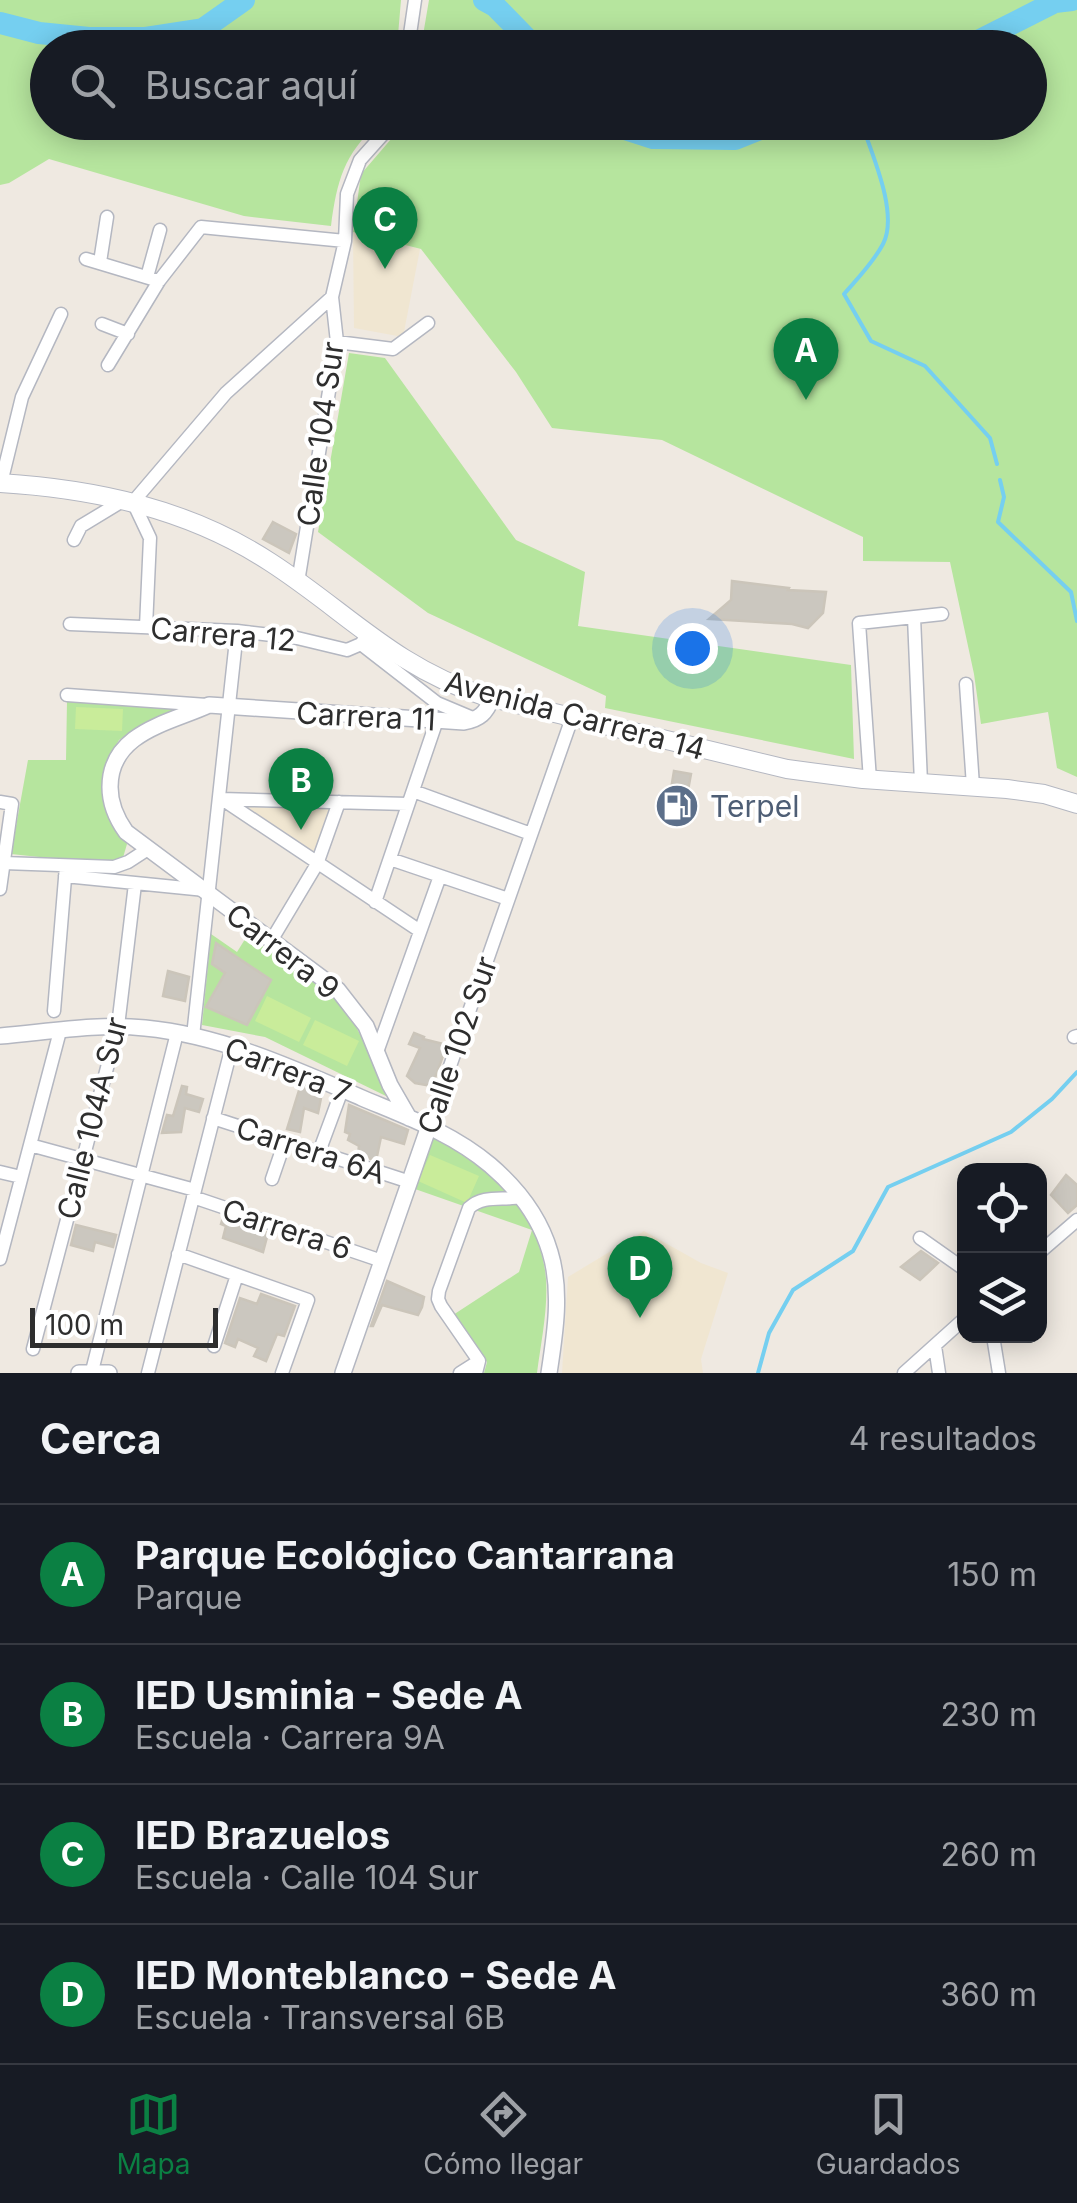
<!DOCTYPE html>
<html lang="es">
<meta charset="utf-8">
<style>
body{margin:0;font-family:Inter,sans-serif;background:#242831;color:#f1f3f6}
.controls{position:absolute;right:30px;bottom:30px;display:grid;overflow:hidden;border-radius:20px;box-shadow:0 5px 25px #0003}
.controls button{width:90px;height:90px;display:grid;place-items:center;padding:0;border:0;border-bottom:2px solid #363941;background:#171b24;color:#f1f3f6;font:50px sans-serif}
.scale{position:absolute;left:30px;bottom:25px;width:188px;box-sizing:border-box;padding-left:10px;border:5px solid #2e2e2e;border-top:0;font-size:28px;line-height:35px;white-space:nowrap;color:#2e2e2e;-webkit-text-stroke:8px #fff;paint-order:stroke}
.you{position:absolute;left:692px;top:648px;width:35px;height:35px;margin:-25px;border:8px solid #fff;border-radius:50%;background:#1a73e8;box-shadow:0 0 0 15px #1a73e833}
.badge{display:grid;place-items:center;width:65px;height:65px;border-radius:50%;background:#0b8043;color:#fff;font-size:32px;font-weight:700}
.pin{position:absolute;translate:-50% -82px;filter:drop-shadow(0 2px 5px #0008)}
.pin::after{content:'';position:absolute;top:52px;width:35px;height:30px;background:inherit;clip-path:polygon(0 0,100% 0,50% 100%)}
.list{margin:0;padding:0;list-style:none}
h2{display:flex;justify-content:space-between;align-items:center;height:130px;margin:0;padding:0 40px;font-size:42px}
h2 small{font-size:32px;font-weight:400;color:#9ea1a6}
.list li{display:grid;grid-template-columns:65px 1fr auto;gap:30px;align-items:center;box-sizing:border-box;height:140px;padding:0 40px;border-top:2px solid #363941}
.list b{display:block;font-size:38px;white-space:nowrap}
.list p{margin:0;font-size:32px;white-space:nowrap;color:#9ea1a6}
.list em{font-size:32px;font-style:normal;color:#9ea1a6}
.icon{flex:none;width:55px;height:55px;fill:none;stroke:currentColor;stroke-width:2;stroke-linecap:round;stroke-linejoin:round}
.map{position:relative;flex:none;width:1077px;height:1373px;overflow:hidden}
.search{position:absolute;background:#171b24;box-shadow:0 5px 25px #0003;left:30px;right:30px;top:30px;height:110px;display:flex;align-items:center;gap:25px;box-sizing:border-box;padding:0 35px;border-radius:55px;color:#9ea1a6;font-size:38px}
.sheet{height:690px;background:#171b24}
nav{display:flex;justify-content:space-around;align-items:center;box-sizing:border-box;height:140px;border-top:2px solid #363941;background:#171b24;font-size:28px;color:#9ea1a6}
nav a{display:grid;justify-items:center;gap:5px}
nav .on{color:#0b8043}
.map>svg:first-child{display:block}
.education{fill:#f0e6d1}
.green{fill:#b6e59e}
.pitch{fill:#c9ec9a}
.lines{fill:none;stroke-linecap:round;stroke-linejoin:round}
.stream{stroke:#75cff0;stroke-width:4}
.river{stroke:#75cff0;stroke-width:22}
.building{fill:#cbc7bf;stroke:#cbc5ba;stroke-width:2.5}
.minor-casing{stroke:#b4b7c1;stroke-width:15}
.tertiary-casing{stroke:#b4b7c1;stroke-width:18}
.secondary-casing{stroke:#b4b7c1;stroke-width:20}
.minor{stroke:#fff;stroke-width:12}
.tertiary{stroke:#fff;stroke-width:15}
.secondary{stroke:#fff;stroke-width:18}
.labels{text-anchor:middle;dominant-baseline:central;stroke-width:8;stroke-linejoin:round;paint-order:stroke}
.street-label{font-size:30px;fill:#2e2e2e;stroke:#fff}
.service-label{font-size:30px;fill:#4e5e75;stroke:#fff;text-anchor:start}
</style>
<div class="map">
<svg width="1077" height="1373" viewBox="0 0 1077 1373">
<rect width="100%" height="100%" fill="#efe9e1"/>
<path class="education" d="M353 232 420 249 403 337 354 328Z
M237 804 335 806 315 854Z
M644 1231 701 1263 728 1273 701 1359 703 1373H562L568 1277Z"/>
<path class="green" d="M0 0H401L397 47 48 48V122L378 123C344 155 337 180 331 226L244 216 49 159 9 183 0 185Z
M429 0H1077V777L1057 768 1048 712 981 724 974 674 950 562 863 561V537L662 440 552 428 516 372 421 249 353 232 361 174 392 138 402 123 1030 122V48L421 47Z
M349 353 385 358 516 540 585 572 578 626 851 665 854 759 605 708 606 696 428 613 318 532Z
M67 701 184 708 142 725 119 740 108 760 105 781 127 844 122 861 105 864 11 854 28 760H66Z
M211 934 237 952 247 936C278 958 324 982 347 1012 365 1038 374 1069 388 1097L265 1037 202 1025Z
M433 1137C487 1165 541 1213 546 1279 548 1310 541 1342 537 1373H484L487 1362 453 1315 519 1272 532 1230 415 1189Z"/>
<path class="pitch" d="M76 707 123 709 122 731 75 729Z
M267 996 311 1018 299 1042 255 1021Z
M315 1020 359 1041 347 1066 303 1045Z
M430 1155 479 1176 467 1203 418 1181Z"/>
<g class="lines">
<path class="stream" d="M861 122C872 154 899 214 883 244 873 263 857 279 844 294L871 341 925 366 990 438 997 464
M1000 480 1004 497 998 522 1071 592 1077 621
M758 1373 769 1333 793 1290 853 1251 888 1187 1011 1132 1052 1099 1077 1072"/>
<path class="river" d="M484 0 495 6 536 48
M0 23 39 33 89 38H144L203 29 244 0
M964 48 1055 2 1072 0
M615 122 622 128 653 138 735 139 778 122"/>
</g>
<path class="building" d="M273 522 296 534 289 553 263 539Z
M732 581 789 588 788 590 826 592 823 613 808 628 792 624 709 619 731 600Z
M674 771 691 774 682 822 666 819Z
M216 943 271 980 247 1025 206 1007 225 973 212 964Z
M168 971 189 977 185 1001 163 996Z
M414 1033 424 1037 423 1039 447 1045 432 1086 415 1083 407 1076 420 1048 409 1044Z
M301 1084 322 1093 318 1113 304 1108 300 1132 287 1129Z
M182 1086 187 1087 186 1094 203 1099 199 1112 185 1108 181 1132 162 1133 167 1115 173 1116Z
M349 1105 408 1130 404 1144 381 1137 376 1161 358 1154 359 1146 348 1140 350 1134 345 1132Z
M1066 1175 1077 1185V1205L1068 1213 1051 1195Z
M223 1218 268 1233 263 1252 223 1238 226 1226 221 1224Z
M76 1225 116 1235 113 1247 95 1242 93 1251 71 1245Z
M921 1251 938 1263 920 1280 901 1267Z
M387 1281 424 1297 422 1307 418 1315 382 1305 373 1326H371Z
M261 1294 295 1306 284 1336 277 1334 266 1361 254 1356 258 1348 238 1339 235 1347 225 1343 240 1298 257 1304Z"/>
<g class="lines">
<g class="minor-casing">
<path id="minor" d="M408 48 415 0
M86 259 159 281
M100 262 107 217
M147 277 160 230
M102 324 128 334
M337 342 393 349 428 323
M108 365 159 281 201 227 345 241
M1 483 22 397 61 314
M74 540 81 526 124 500
M298 582 337 342 332 297 345 241 347 194 360 160 394 122
M914 617 921 783
M70 624 237 631 297 638 347 650 361 644 367 635
M146 627 150 538 133 502 226 393 332 297
M361 644 437 703 475 719
M966 684 973 786
M67 695 207 705
M870 780 859 623 942 614
M413 791 531 834
M221 799 408 804
M222 799 420 931
M0 802 12 804 0 889
M390 859 508 899
M4 863 114 867 128 862 148 849
M65 876 205 890
M375 902 437 720
M271 941 317 864 339 802
M54 1011 66 866
M193 1036 237 631
M1074 1037 1077 1036
M377 1052 440 876
M213 1118 410 1182
M429 1126 572 718
M30 1145 195 1190
M319 1152 342 1090
M0 1172 21 1177
M272 1179 285 1141
M193 1197 382 1261
M920 1238 964 1269
M1040 1252 1077 1220
M178 1254 308 1300 282 1373
M0 1259 60 1031
M993 1336 999 1373
M214 1346 237 1275
M935 1346 939 1373
M33 1349 118 1026 135 884
M92 1371 177 1033
M148 1373 232 1046
M460 1373 479 1361
M476 1373 479 1361 441 1306 438 1299 439 1291 469 1208C484 1194 503 1201 521 1197
M904 1373 964 1319"/>
</g>
<g class="tertiary-casing">
<path id="tertiary" d="M0 1036C48 1032 97 1023 145 1028 220 1035 293 1068 362 1098 407 1117 452 1133 490 1165 517 1188 540 1218 550 1252 562 1291 555 1334 549 1373
M409 1118 390 1085 366 1026 338 990 126 832C116 818 110 804 110 787 110 732 170 723 209 705L464 722C480 719 486 713 492 698
M79 1373H109
M343 1373 429 1126"/>
</g>
<g class="secondary-casing">
<path id="secondary" d="M0 483C96 489 189 509 270 562 346 611 394 667 484 696L787 769 863 779 1007 789 1044 794 1077 804"/>
</g>
<use href="#minor" class="minor"/>
<use href="#tertiary" class="tertiary"/>
<use href="#secondary" class="secondary"/>
</g>
<defs>
<g id="fuel-disc" transform="scale(2.25)"><circle r="9.5" fill="#5c6f8a" stroke="#fff"/><path d="M-5.5-6h7V0h2V4h1.3V-2.5L3-4.5l.8-.8L6-3V5H2.5V1h-1V6h-7ZM-4.2-4.7v3.2H.2V-4.7Z" fill="#fff"/></g>
</defs>
<g fill-rule="evenodd">
<use href="#fuel-disc" x="677" y="806"/>
</g>
<g class="labels">
<g class="street-label">
<text transform="translate(320 434) rotate(-82)">Calle 104 Sur</text>
<text transform="translate(223 634) rotate(5)">Carrera 12</text>
<text transform="translate(575 715) rotate(15)">Avenida Carrera 14</text>
<text transform="translate(366 716) rotate(3)">Carrera 11</text>
<text transform="translate(283 951) rotate(38)">Carrera 9</text>
<text transform="translate(457 1045) rotate(-71)">Calle 102 Sur</text>
<text transform="translate(288 1070) rotate(21)">Carrera 7</text>
<text transform="translate(92 1118) rotate(-76)">Calle 104A Sur</text>
<text transform="translate(311 1150) rotate(18)">Carrera 6A</text>
<text transform="translate(287 1229) rotate(18)">Carrera 6</text>
</g>
<g class="service-label">
<text x="710" y="806">Terpel</text>
</g>
</g>
</svg>
<div class="controls">
<button><svg class="icon" aria-label="locate" viewBox="0 0 24 24"><circle cx="12" cy="12" r="6"/><path d="M12 2v4M12 18v4M2 12h4M18 12h4"/></svg></button>
<button><svg class="icon" aria-label="layers" viewBox="0 0 24 24"><path d="M12 4l9 5-9 5-9-5zM3 14l9 5 9-5"/></svg></button>
</div>
<div class="scale">100 m</div>
<div class="you"></div>
<div class="pin badge" style="left:806px;top:400px">A</div>
<div class="pin badge" style="left:301px;top:830px">B</div>
<div class="pin badge" style="left:385px;top:269px">C</div>
<div class="pin badge" style="left:640px;top:1318px">D</div>
<div class="search"><svg class="icon" aria-label="search" viewBox="0 0 24 24"><circle cx="10" cy="10" r="6"/><path d="M15 15l6 6"/></svg>Buscar aquí</div>
</div>
<section class="sheet">
<h2>Cerca<small>4 resultados</small></h2>
<ul class="list">
<li><span class="badge">A</span><div><b>Parque Ecológico Cantarrana</b><p>Parque</p></div><em>150 m</em></li>
<li><span class="badge">B</span><div><b>IED Usminia - Sede A</b><p>Escuela · Carrera 9A</p></div><em>230 m</em></li>
<li><span class="badge">C</span><div><b>IED Brazuelos</b><p>Escuela · Calle 104 Sur</p></div><em>260 m</em></li>
<li><span class="badge">D</span><div><b>IED Monteblanco - Sede A</b><p>Escuela · Transversal 6B</p></div><em>360 m</em></li>
</ul>
</section>
<nav>
<a class="on"><svg class="icon" aria-label="map" viewBox="0 0 24 24"><path d="M3 6l6-2 6 2 6-2v14l-6 2-6-2-6 2zM9 4v14M15 6v14"/></svg>Mapa</a>
<a><svg class="icon" aria-label="directions" viewBox="0 0 24 24"><path d="M12 3l9 9-9 9-9-9zM9 14v-3h6M13 9l2 2-2 2"/></svg>Cómo llegar</a>
<a><svg class="icon" aria-label="saved" viewBox="0 0 24 24"><path d="M7 4h10v16l-5-4-5 4z"/></svg>Guardados</a>
</nav>
